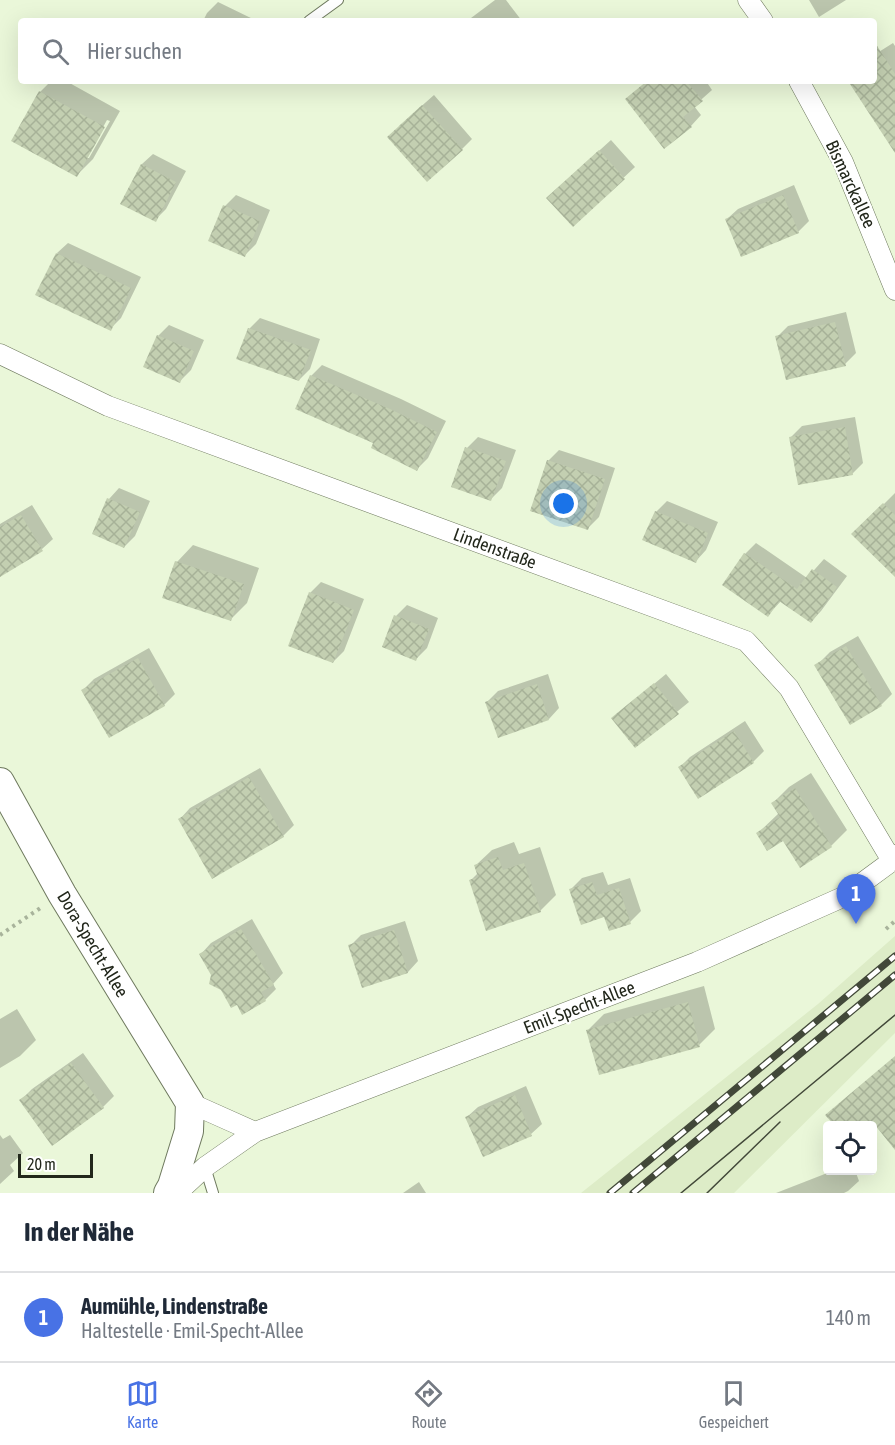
<!DOCTYPE html>
<html lang="de">
<meta charset="utf-8">
<style>
body{margin:0;font-family:"Asap Condensed",sans-serif;background:#f6f6f7;color:#1f2937}
.controls{position:absolute;right:18px;bottom:18px;display:grid;overflow:hidden;border-radius:6px;box-shadow:0 6px 24px #0002}
.controls button{width:54px;height:54px;display:grid;place-items:center;padding:0;border:0;border-bottom:2px solid #e0e1e3;background:#fff;color:#1f2937;font:30px sans-serif}
.scale{position:absolute;left:18px;bottom:15px;width:75px;box-sizing:border-box;padding-left:6px;border:3px solid #22271b;border-top:0;font-size:16px;line-height:21px;white-space:nowrap;color:#22271b;-webkit-text-stroke:4px #fff;paint-order:stroke}
.you{position:absolute;left:564px;top:504px;width:21px;height:21px;margin:-15px;border:4px solid #fff;border-radius:50%;background:#1a73e8;box-shadow:0 0 0 9px #1a73e833}
.badge{display:grid;place-items:center;width:39px;height:39px;border-radius:50%;background:#4872e5;color:#fff;font-size:20px;font-weight:700}
.pin{position:absolute;translate:-50% -50px;filter:drop-shadow(0 2px 3px #0008)}
.pin::after{content:'';position:absolute;top:32px;width:21px;height:18px;background:inherit;clip-path:polygon(0 0,100% 0,50% 100%)}
.list{margin:0;padding:0;list-style:none}
h2{display:flex;justify-content:space-between;align-items:center;height:78px;margin:0;padding:0 24px;font-size:26px}
h2 small{font-size:20px;font-weight:400;color:#747a83}
.list li{display:grid;grid-template-columns:39px 1fr auto;gap:18px;align-items:center;box-sizing:border-box;height:90px;padding:0 24px;border-top:2px solid #e0e1e3}
.list b{display:block;font-size:22px;white-space:nowrap}
.list p{margin:0;font-size:20px;white-space:nowrap;color:#747a83}
.list em{font-size:20px;font-style:normal;color:#747a83}
.icon{flex:none;width:33px;height:33px;fill:none;stroke:currentColor;stroke-width:2;stroke-linecap:round;stroke-linejoin:round}
.map{position:relative;flex:none;width:895px;height:1193px;overflow:hidden}
.search{position:absolute;background:#fff;box-shadow:0 6px 24px #0002;left:18px;right:18px;top:18px;height:66px;display:flex;align-items:center;gap:15px;box-sizing:border-box;padding:0 21px;border-radius:6px;color:#747a83;font-size:22px}
.sheet{height:168px;background:#fff}
nav{display:flex;justify-content:space-around;align-items:center;box-sizing:border-box;height:84px;border-top:2px solid #e0e1e3;background:#fff;font-size:16px;color:#747a83}
nav a{display:grid;justify-items:center;gap:3px}
nav .on{color:#4872e5}
.map>svg:first-child{display:block}
.built{fill:#ddecc7}
.shadow{fill:#0003;fill-rule:evenodd}
.building{fill:url(#building-cross-hatch)}
.lines{fill:none;stroke-linecap:round;stroke-linejoin:round}
.lane-casing{stroke:#6e795e;stroke-width:12}
.street-casing{stroke:#6e795e;stroke-width:21}
.secondary-casing{stroke:#6e795e;stroke-width:30}
.path{stroke:#a8b39b;stroke-width:4;stroke-dasharray:3 4.5;stroke-linecap:butt}
.lane{stroke:#fff;stroke-width:10}
.street{stroke:#fff;stroke-width:20}
.secondary{stroke:#fff;stroke-width:28}
.tram{stroke:#424839;stroke-width:1.5}
.rail-casing{stroke:#424839;stroke-width:7}
.rail{stroke:#fff;stroke-width:4.5;stroke-dasharray:14;stroke-linecap:butt}
.labels{text-anchor:middle;dominant-baseline:central;stroke-width:4.5;stroke-linejoin:round;paint-order:stroke}
.street-label{font-size:18px;fill:#22271b;stroke:#fff}
</style>
<div class="map">
<svg width="895" height="1193" viewBox="0 0 895 1193">
<defs>
<pattern id="building-cross-hatch" width="8" height="8" patternUnits="userSpaceOnUse" patternTransform="scale(1.5)"><rect width="8" height="8" fill="#c3cfb1"/><path d="M0 0l8 8M0 8l8-8" fill="none" stroke="#a7b298"/></pattern>
</defs>
<rect width="100%" height="100%" fill="#eaf7d9"/>
<path class="built" d="M895 936V1033L734 1193H581L818 1004Z"/>
<path class="shadow" d="M495 0H506L522 21H467Z
M809 0H846L819 17Z
M218 2 257 21H203L207 13Z
M893 43 895 46V144L850 81H874V55Z
M51 81H66L120 111 93 159 77 175 40 92ZM107 120 110 121 89 158H86Z
M647 81H706L712 90 694 106 701 115 691 126 627 99Z
M434 95 472 139 462 149 399 126Z
M611 140 635 167 573 225 559 187Z
M153 154 186 171 166 209 155 220 122 203 142 164Z
M794 185 809 221 798 232 727 219 738 209Z
M236 195 270 210 256 244 245 255 225 206Z
M68 243 141 277 121 318 110 329 57 253Z
M846 312 856 353 845 364 777 337 788 326Z
M260 318 320 339 310 369 299 380 249 329Z
M169 325 204 340 191 370 180 381 158 336Z
M322 365 401 399 446 421 428 458 417 469 375 442 311 376Z
M855 417 863 463 852 474 791 437 802 426Z
M478 437 516 450 502 488 491 499 467 448Z
M559 450 615 468 599 517 588 528 548 461Z
M119 488 150 501 135 536 124 547 109 499Z
M895 493V575L854 534Z
M667 501 718 522 706 550 696 561 656 512Z
M32 505 53 539 42 549 0 575V524Z
M756 543 807 578 824 559 847 576 821 611 811 622 781 601 768 615 745 554Z
M193 545 259 568 247 603 230 620 177 562Z
M321 582 364 599 344 651 333 662 310 593Z
M407 605 438 618 427 648 416 659 396 616Z
M858 636 892 694 881 705 850 723 819 663 830 652Z
M149 648 175 694 164 705 109 736 83 690 94 679Z
M548 674 559 708 549 719 487 702 498 691Z
M666 674 689 702 635 746 613 718Z
M745 721 764 751 753 762 698 797 680 767 690 757Z
M260 768 294 825 283 836 180 819 190 808Z
M811 773 847 830 831 846 784 839 758 833 779 813 773 803 789 787Z
M514 842 519 854 540 847 556 895 540 911 471 880 478 873 475 866 492 850Z
M603 872 608 885 630 878 641 911 630 922 609 929 605 915 571 889 582 878Z
M252 919 283 973 273 984 276 989 265 1000 237 1003 213 975 201 954 211 943Z
M405 921 418 961 408 972 350 946 361 935Z
M704 986 715 1029 699 1045 588 1030 604 1014Z
M17 1009 36 1040 20 1056 0 1068V1019Z
M83 1053 114 1096 103 1107 21 1100 32 1089Z
M526 1086 542 1124 531 1134 484 1155 467 1117 478 1107Z
M0 1135 3 1139 10 1135 23 1153 10 1165 14 1171 0 1184Z
M835 1170H855L859 1181 848 1191 844 1193H776Z
M419 1182 426 1193H403Z"/>
<path class="building" d="M874 41 895 74V153L848 81H874Z
M647 81H686L703 101 683 117 692 127 664 149 625 99Z
M39 91 105 127 77 177 11 141Z
M422 105 463 150 427 182 387 137Z
M599 150 625 179 573 227 546 198Z
M141 164 176 182 156 222 120 204Z
M783 195 799 233 741 257 725 219Z
M223 205 260 221 245 257 208 241Z
M56 253 131 288 111 331 35 295Z
M835 322 846 366 786 380 775 336Z
M248 328 311 350 299 381 236 359Z
M157 335 194 351 180 383 143 367Z
M310 375 390 409 437 432 417 471 371 448 373 443 295 409Z
M845 427 853 475 798 485 789 437Z
M465 447 506 461 491 501 451 487Z
M547 460 605 479 588 530 530 511Z
M107 498 140 512 124 548 92 534Z
M883 503 895 515V577L851 534Z
M655 511 708 533 696 563 642 540Z
M21 515 43 551 0 577V527Z
M744 553 797 589 812 569 837 587 811 623 779 601 768 617 722 585Z
M175 561 244 584 231 621 162 598Z
M309 592 354 610 333 663 288 646Z
M394 615 429 629 416 661 382 647Z
M846 646 882 706 850 725 814 665Z
M138 658 165 706 109 738 81 690Z
M654 683 679 714 635 748 611 718Z
M537 684 549 720 498 738 485 702Z
M734 731 754 763 698 799 678 767Z
M249 777 284 837 212 879 178 819Z
M795 788 832 847 800 868 783 841 767 851 756 833 780 817 771 803Z
M498 857 503 870 524 863 541 912 486 931 469 880 478 877 474 865Z
M592 882 597 895 619 888 631 924 609 931 604 917 581 925 569 889Z
M241 929 274 985 261 992 266 1001 242 1015 237 1005 231 1008 221 990 209 984 211 975 199 954Z
M394 930 408 973 362 988 348 945Z
M688 1002 700 1047 599 1075 586 1030Z
M895 1056V1150L875 1125H834L825 1115Z
M71 1063 104 1108 52 1146 19 1100Z
M515 1095 532 1136 483 1157 465 1117Z"/>
<g class="lines">
<g class="lane-casing">
<path id="lane" d="M309 21 338 0
M205 1167 213 1193"/>
</g>
<g class="street-casing">
<path id="street" d="M748 0 763 21
M799 81 843 162 895 290
M0 354 108 406 746 641 789 688 892 861
M190 1103 255 1132
M177 1193 205 1167 255 1132 697 962 843 897 892 861 895 855"/>
</g>
<g class="secondary-casing">
<path id="secondary" d="M0 782 62 894 190 1103 189 1131 172 1186 168 1193"/>
</g>
<path class="path" d="M886 929 895 921
M0 935 42 907"/>
<use href="#lane" class="lane"/>
<use href="#street" class="street"/>
<use href="#secondary" class="secondary"/>
<path class="tram" d="M681 1193 895 1015
M707 1193 780 1122"/>
<g class="rail-casing">
<path id="rail" d="M610 1193 895 956
M633 1193 895 975"/>
</g>
<use href="#rail" class="rail"/>
</g>
<g class="labels">
<g class="street-label">
<text transform="translate(851 184) rotate(65)">Bismarckallee</text>
<text transform="translate(495 548) rotate(20)">Lindenstraße</text>
<text transform="translate(93 944) rotate(59)">Dora-Specht-Allee</text>
<text transform="translate(579 1007) rotate(-21)">Emil-Specht-Allee</text>
</g>
</g>
</svg>
<div class="controls">
<button><svg class="icon" aria-label="locate" viewBox="0 0 24 24"><circle cx="12" cy="12" r="6"/><path d="M12 2v4M12 18v4M2 12h4M18 12h4"/></svg></button>
</div>
<div class="scale">20 m</div>
<div class="you"></div>
<div class="pin badge" style="left:856px;top:924px">1</div>
<div class="search"><svg class="icon" aria-label="search" viewBox="0 0 24 24"><circle cx="10" cy="10" r="6"/><path d="M15 15l6 6"/></svg>Hier suchen</div>
</div>
<section class="sheet">
<h2>In der Nähe<small></small></h2>
<ul class="list">
<li><span class="badge">1</span><div><b>Aumühle, Lindenstraße</b><p>Haltestelle · Emil-Specht-Allee</p></div><em>140 m</em></li>
</ul>
</section>
<nav>
<a class="on"><svg class="icon" aria-label="map" viewBox="0 0 24 24"><path d="M3 6l6-2 6 2 6-2v14l-6 2-6-2-6 2zM9 4v14M15 6v14"/></svg>Karte</a>
<a><svg class="icon" aria-label="directions" viewBox="0 0 24 24"><path d="M12 3l9 9-9 9-9-9zM9 14v-3h6M13 9l2 2-2 2"/></svg>Route</a>
<a><svg class="icon" aria-label="saved" viewBox="0 0 24 24"><path d="M7 4h10v16l-5-4-5 4z"/></svg>Gespeichert</a>
</nav>
